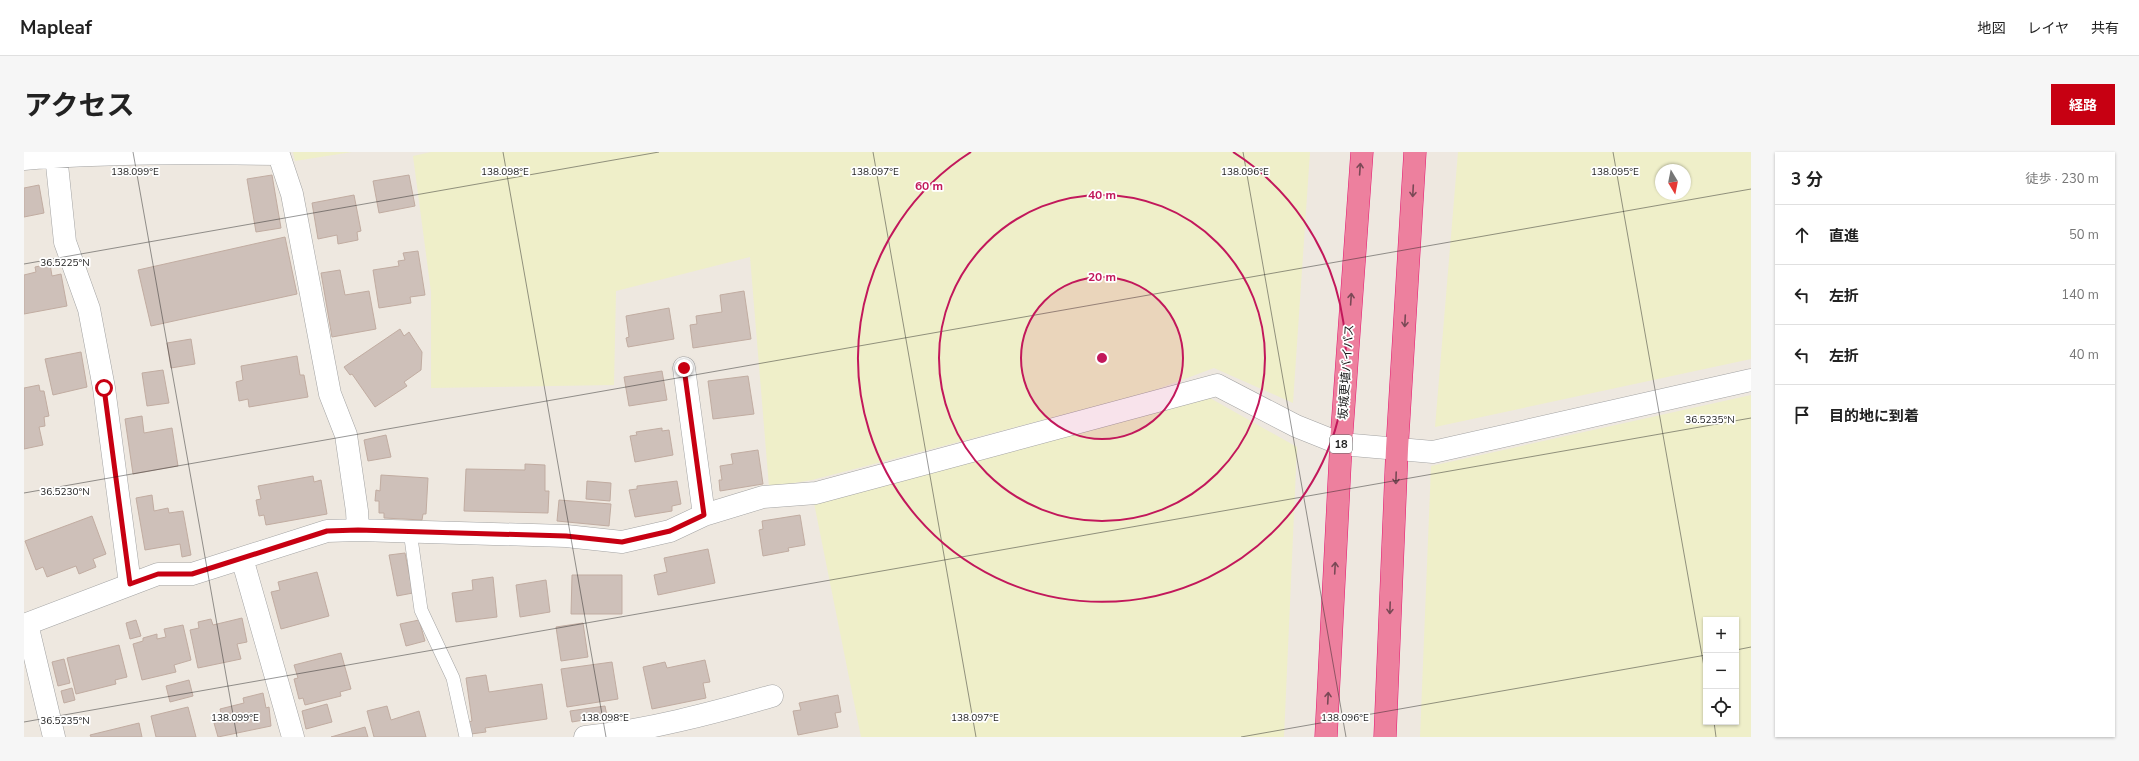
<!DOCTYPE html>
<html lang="ja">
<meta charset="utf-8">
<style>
body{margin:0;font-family:"Nunito Sans","Noto Sans JP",sans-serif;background:#f6f6f6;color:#222}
.controls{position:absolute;right:12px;bottom:12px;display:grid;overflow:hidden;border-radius:0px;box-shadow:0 1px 3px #0004}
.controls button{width:36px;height:36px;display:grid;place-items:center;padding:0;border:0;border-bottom:1px solid #e0e0e0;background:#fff;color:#222;font:20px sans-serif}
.compass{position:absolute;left:1631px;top:12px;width:36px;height:36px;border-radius:50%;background:#fff;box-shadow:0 1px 3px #0004;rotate:170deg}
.stop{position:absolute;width:12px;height:12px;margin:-9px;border:3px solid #c70012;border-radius:50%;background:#fff}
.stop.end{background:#c70012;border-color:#fff;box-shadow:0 1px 4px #0008}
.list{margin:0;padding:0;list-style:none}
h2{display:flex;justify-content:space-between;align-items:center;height:52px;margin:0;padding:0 16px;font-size:17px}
h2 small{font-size:13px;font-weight:400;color:#767676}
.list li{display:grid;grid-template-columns:26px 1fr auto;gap:12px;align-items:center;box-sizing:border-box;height:60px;padding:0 16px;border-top:1px solid #e0e0e0}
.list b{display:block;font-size:15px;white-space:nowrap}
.list em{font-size:13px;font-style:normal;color:#767676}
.icon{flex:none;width:22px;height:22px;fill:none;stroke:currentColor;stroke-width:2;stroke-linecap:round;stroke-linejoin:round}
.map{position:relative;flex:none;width:1727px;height:585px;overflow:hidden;border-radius:0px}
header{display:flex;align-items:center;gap:24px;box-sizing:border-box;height:56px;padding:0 20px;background:#fff;border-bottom:1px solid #e0e0e0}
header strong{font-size:19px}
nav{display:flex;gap:22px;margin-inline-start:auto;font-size:14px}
.intro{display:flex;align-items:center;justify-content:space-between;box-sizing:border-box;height:96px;padding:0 24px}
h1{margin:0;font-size:28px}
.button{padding:10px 18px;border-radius:0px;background:#c70012;color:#fff;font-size:14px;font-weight:700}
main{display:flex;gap:24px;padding:0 24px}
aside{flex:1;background:#fff;border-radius:0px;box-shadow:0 1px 3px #0004}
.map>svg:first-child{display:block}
.farmland{fill:#efefc9;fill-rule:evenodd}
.building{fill:#cec0b9;stroke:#c1aca1}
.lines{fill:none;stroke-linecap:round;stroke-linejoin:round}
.lane-casing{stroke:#a3a3a3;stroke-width:14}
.street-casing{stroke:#a3a3a3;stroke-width:23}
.highway-casing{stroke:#e4156f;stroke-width:23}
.lane{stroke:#fff;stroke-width:13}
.street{stroke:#fff;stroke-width:22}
.highway{stroke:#ed809e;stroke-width:22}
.oneway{stroke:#7a4956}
.route{stroke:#c70012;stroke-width:5}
.ticks{fill:none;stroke:#1c1c1c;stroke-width:1;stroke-opacity:0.45}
.ring{fill:none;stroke:#c2185b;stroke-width:2}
.labels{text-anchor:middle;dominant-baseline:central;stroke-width:3.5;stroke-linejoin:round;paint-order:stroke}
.shield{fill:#fff;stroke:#606060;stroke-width:1}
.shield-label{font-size:11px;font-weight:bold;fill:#1c1c1c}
.street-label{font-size:12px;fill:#1c1c1c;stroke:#fff}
.ticks-label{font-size:10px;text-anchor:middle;fill:#1c1c1c;stroke:#fff;stroke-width:3.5;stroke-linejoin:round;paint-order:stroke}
.centre{fill:#c2185b;stroke:#fff;stroke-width:2}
.ring-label{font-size:12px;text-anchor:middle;font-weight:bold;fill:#c2185b;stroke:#fff;stroke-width:3.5;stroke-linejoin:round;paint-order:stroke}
</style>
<header>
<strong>Mapleaf</strong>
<nav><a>地図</a><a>レイヤ</a><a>共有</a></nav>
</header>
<div class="intro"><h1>アクセス</h1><a class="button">経路</a></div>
<main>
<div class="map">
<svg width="1727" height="585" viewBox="0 0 1727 585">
<rect width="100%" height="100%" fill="#eee8e0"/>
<path class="farmland" d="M269 0H328L271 9Z
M407 0H1286L1269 251 1190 216 1123 241 788 328 745 335 726 105 592 139 590 233 407 236V140L389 4Z
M1434 0H1727V207L1411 275ZM1637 18H1661V42H1637Z
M1727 243V585H1396L1407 314ZM1682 468H1712V570H1682Z
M1186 246 1273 295 1260 585H837L790 351Z"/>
<path class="building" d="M248 23 257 76 232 80 223 27Z
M385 23 391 54 355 61 349 29Z
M15 33 20 61 0 65V36Z
M330 43 337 79 333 80 334 88 314 92 313 83 294 87 288 51Z
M261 85 273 142 127 174 114 118Z
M394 99 401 143 386 145 387 151 355 156 349 118 375 114 374 109 381 108 379 101Z
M26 112 28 124 37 122 43 154 0 162V123L12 120 11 115Z
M316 118 321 143 345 139 352 177 308 185 297 121Z
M720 139 727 187 669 196 666 173 673 172 672 164 698 160 696 143Z
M645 156 650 187 604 195 602 186 605 185 602 164Z
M376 177 380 184 385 180 398 200 397 218 380 230 383 234 351 255 328 222 326 223 320 215Z
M167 187 171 212 147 216 143 191Z
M57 200 63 235 29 243 21 207Z
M273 204 276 223H280L284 245 225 255 224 247 215 249 212 230 219 228 217 214Z
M139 218 145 251 123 254 118 221Z
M638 219 643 248 605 254 600 225Z
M724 224 730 262 689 267 684 229Z
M15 233 16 239H20L25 264 20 265 21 274 15 275 19 293 0 297V236Z
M118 264 120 281 148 276 154 314 109 322 101 267Z
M638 276V279L645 278 649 303 611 310 606 284 613 283 612 280Z
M362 283 367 305 344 309 340 288Z
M734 298 739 332 696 339 695 328H698L696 314 709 312 707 302Z
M501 312 521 313V339H525L524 361 440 359 442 317 501 318Z
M357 323 404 326 402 362H399L398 368 360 366V361H355V349H351L352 338 356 339Z
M289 324 290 330 297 328 303 362 242 373 240 363 235 364 232 348 237 347 234 334Z
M563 329 587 331 586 349 562 347Z
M653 329 657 352 648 354V359L611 365 605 338 613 337V334Z
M128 343 130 359 144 356 145 361 159 359 167 403 158 405 156 392 121 398 112 346Z
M535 348 587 352 585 374 533 369Z
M776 363 781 393 764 396 765 399 739 404 735 378 739 377 738 369Z
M68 364 82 402 69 407 72 415 55 422 52 414 23 425 19 415 12 418 1 389Z
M684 397 691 431 634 443 630 423 643 420 640 406Z
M381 401 389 441 373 444 365 403Z
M293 420 305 464 257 477 247 440 256 438 254 430Z
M548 423H598V462H547Z
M469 425 473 465 432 470 428 441 449 438 448 428Z
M522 428 526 460 496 465 492 433Z
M218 466 223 490 213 492 217 507 174 516 166 478 175 476 174 470 187 467 189 473Z
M112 468 117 484 106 487 102 471Z
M395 468 401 489 382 494 376 472Z
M559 471 564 505 537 509 532 475Z
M159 473 167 508 150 513 152 520 118 528 109 492 119 489V486L133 482V487L142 485 140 477Z
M95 493 103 525 91 528 92 532 52 542 43 506Z
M317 501 327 537 316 540 317 544 281 553 279 546 275 547 270 527 274 526 270 513Z
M40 507 46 531 34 534 28 510Z
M681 508 686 530 679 531 682 546 628 557 619 515 641 510 643 516Z
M588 510 594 547 543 555 537 517Z
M462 523 465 540 518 532 523 567 461 576 462 580 447 582 445 570 448 569 442 526Z
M165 528 169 544 146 550 142 534Z
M48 536 51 548 40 551 37 539Z
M239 541 242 556 245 555 247 574 194 585 190 571 199 569 196 557 220 551 219 546Z
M814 543 817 560 811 561 814 575 774 583 769 559 777 558 775 551Z
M303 552 308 570 282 577 278 559Z
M363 554 367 568 395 559 402 585H350L343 559Z
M581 554 583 564 548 570 546 559Z
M164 555 172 585H132L127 564Z
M115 571 118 585H67L66 583Z
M341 575 344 585H307Z"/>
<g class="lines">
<g class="lane-casing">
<path id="lane" d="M386 379 397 458 429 526 442 585"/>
</g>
<g class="street-casing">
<path id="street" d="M254 0 268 42 306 242 322 283 333 359 334 378
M32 3 41 90 65 157 80 236 106 432
M0 7C84 0 170 1 254 2
M660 216 680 363
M218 406 269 585
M3 472 30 585
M0 473 134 422H168L303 379 334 378 542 384 598 390 646 379 680 363 739 345 792 341 1193 233 1272 274 1317 292 1409 300 1727 228
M561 585C624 578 686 562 748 544"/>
</g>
<g class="highway-casing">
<path id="highway" d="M1302 585 1317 292 1338 0
M1361 585 1373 297 1391 0"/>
</g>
<use href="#lane" class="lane"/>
<use href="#street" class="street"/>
<use href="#highway" class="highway"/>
</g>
<defs><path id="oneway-shaft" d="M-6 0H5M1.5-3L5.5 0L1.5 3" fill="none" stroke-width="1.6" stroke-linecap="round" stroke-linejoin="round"/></defs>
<g class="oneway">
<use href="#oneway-shaft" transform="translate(1336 17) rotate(-86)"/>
<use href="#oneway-shaft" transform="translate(1389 39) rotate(93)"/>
<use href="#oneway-shaft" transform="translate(1327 147) rotate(-86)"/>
<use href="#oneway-shaft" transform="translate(1381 169) rotate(93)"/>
<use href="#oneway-shaft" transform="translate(1372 326) rotate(92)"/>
<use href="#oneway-shaft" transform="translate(1311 416) rotate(-87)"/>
<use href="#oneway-shaft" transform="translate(1366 456) rotate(92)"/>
<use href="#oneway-shaft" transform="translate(1304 546) rotate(-87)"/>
</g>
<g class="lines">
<path class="route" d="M80 236 106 432 134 422H168L303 379 334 378 542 384 598 390 646 379 680 363 660 216"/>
</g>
<path class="ticks" d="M109 0 213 585M479 0 582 585M849 0 952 585M1219 0 1322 585M1589 0 1682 526M0 112 635 0M0 341 1727 37M1712 498 1727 495M0 570 1727 266M1690 570 1692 585M1217 585 1682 503"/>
<circle cx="1078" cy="206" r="81" fill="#c2185b" fill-opacity=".12"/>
<g class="ring">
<circle cx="1078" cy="206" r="81"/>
<circle cx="1078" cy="206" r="163"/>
<path d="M1209 0A244 244 0 1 1 947 0"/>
</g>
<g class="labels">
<rect class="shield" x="1306" y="283" width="22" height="18" rx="3"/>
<g class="shield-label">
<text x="1317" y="292">18</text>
</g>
<g class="street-label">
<text transform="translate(1322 220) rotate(-86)">坂城更埴バイパス</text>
</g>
</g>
<g class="ticks-label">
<text x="111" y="23">138.099°E</text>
<text x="481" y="23">138.098°E</text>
<text x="851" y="23">138.097°E</text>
<text x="1221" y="23">138.096°E</text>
<text x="1591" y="23">138.095°E</text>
<text x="41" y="114">36.5225°N</text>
<text x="1686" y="271">36.5235°N</text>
<text x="41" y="343">36.5230°N</text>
<text x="211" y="569">138.099°E</text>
<text x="581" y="569">138.098°E</text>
<text x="951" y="569">138.097°E</text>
<text x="1321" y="569">138.096°E</text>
<text x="41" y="572">36.5235°N</text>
</g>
<circle cx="1078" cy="206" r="6" class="centre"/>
<g class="ring-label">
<text x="905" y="38">60 m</text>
<text x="1078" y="47">40 m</text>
<text x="1078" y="129">20 m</text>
</g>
</svg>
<div class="controls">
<button>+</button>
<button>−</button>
<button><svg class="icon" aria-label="locate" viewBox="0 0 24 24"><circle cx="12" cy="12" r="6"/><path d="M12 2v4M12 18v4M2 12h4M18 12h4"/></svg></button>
</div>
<svg class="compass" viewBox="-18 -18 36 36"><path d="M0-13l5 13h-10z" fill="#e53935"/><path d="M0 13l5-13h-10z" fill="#767676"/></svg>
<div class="stop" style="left:80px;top:236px"></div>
<div class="stop end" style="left:660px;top:216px"></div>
</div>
<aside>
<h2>3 分<small>徒歩 · 230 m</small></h2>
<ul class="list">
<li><svg class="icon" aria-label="ahead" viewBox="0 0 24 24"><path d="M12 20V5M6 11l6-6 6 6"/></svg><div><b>直進</b></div><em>50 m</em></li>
<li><svg class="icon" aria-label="left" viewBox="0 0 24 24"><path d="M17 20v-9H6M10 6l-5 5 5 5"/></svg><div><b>左折</b></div><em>140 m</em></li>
<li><svg class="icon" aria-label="left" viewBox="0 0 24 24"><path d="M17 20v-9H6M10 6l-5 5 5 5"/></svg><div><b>左折</b></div><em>40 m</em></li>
<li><svg class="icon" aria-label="arrive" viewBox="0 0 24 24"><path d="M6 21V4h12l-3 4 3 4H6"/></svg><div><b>目的地に到着</b></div></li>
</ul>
</aside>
</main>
